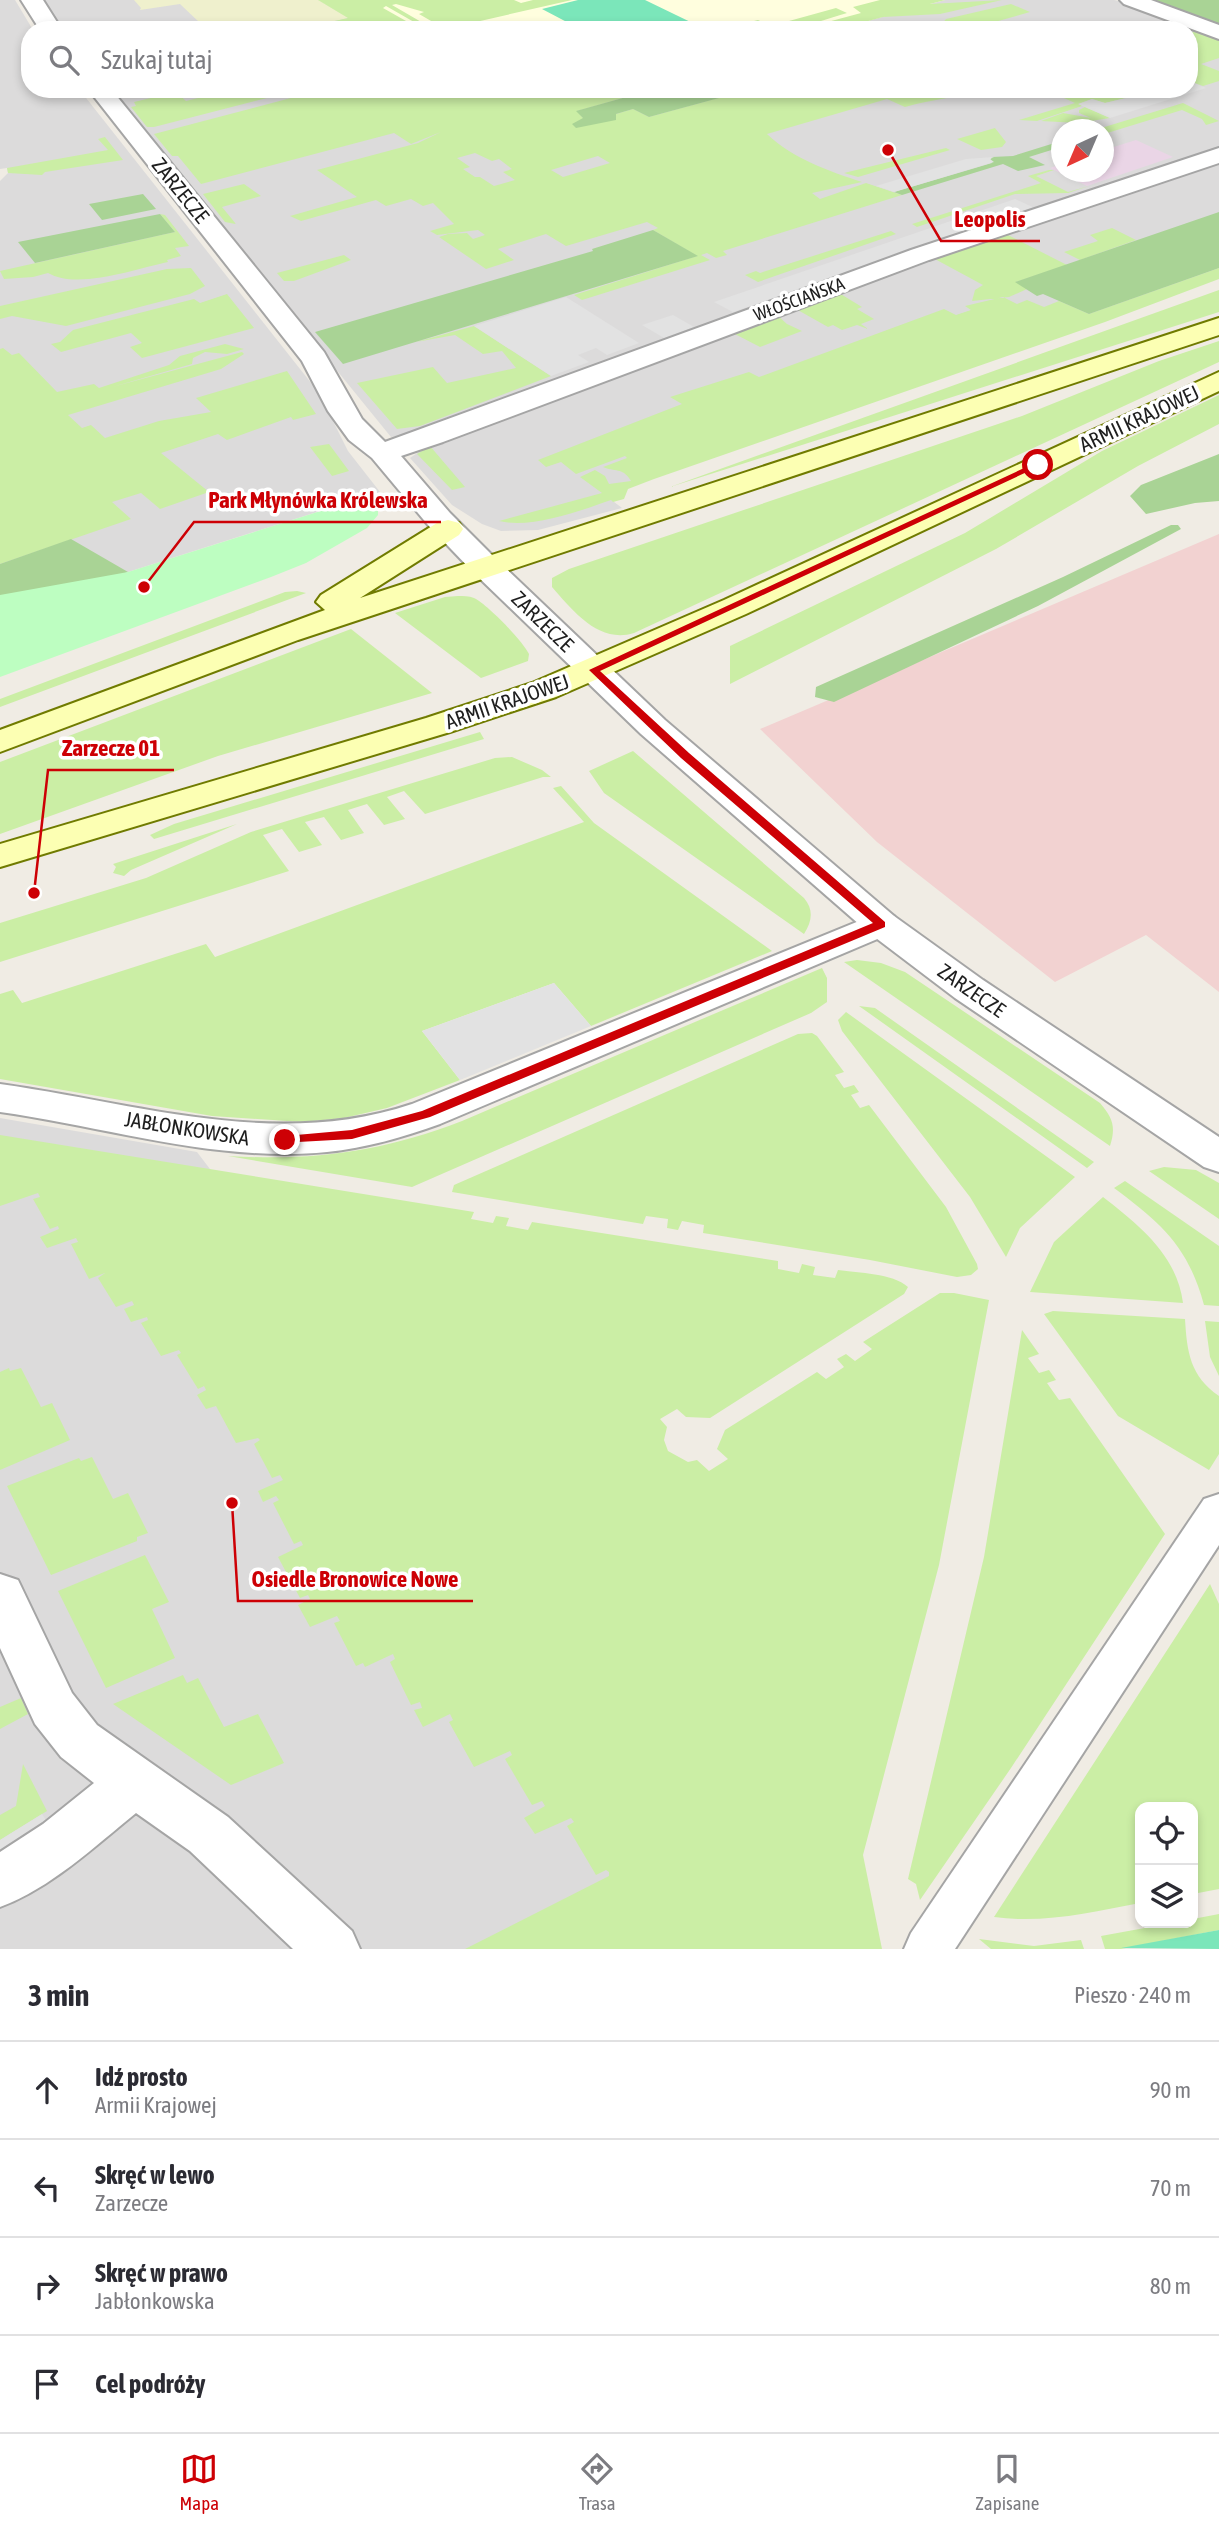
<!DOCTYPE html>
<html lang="pl">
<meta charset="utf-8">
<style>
body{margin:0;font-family:"Asap Condensed",sans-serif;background:#f7f7f7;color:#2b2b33}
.controls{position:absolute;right:21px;bottom:21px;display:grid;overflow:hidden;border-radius:14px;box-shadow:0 4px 10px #0003}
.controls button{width:63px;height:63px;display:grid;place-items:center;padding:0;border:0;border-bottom:2px solid #e1e1e2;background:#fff;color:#2b2b33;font:35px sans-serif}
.compass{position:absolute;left:1051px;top:119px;width:63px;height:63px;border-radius:50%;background:#fff;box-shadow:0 4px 10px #0003;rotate:224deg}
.stop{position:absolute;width:21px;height:21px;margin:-16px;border:5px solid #cd0005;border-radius:50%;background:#fff}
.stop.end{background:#cd0005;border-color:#fff;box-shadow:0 2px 7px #0008}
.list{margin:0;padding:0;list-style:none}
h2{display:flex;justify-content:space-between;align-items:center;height:91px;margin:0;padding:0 28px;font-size:30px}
h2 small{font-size:23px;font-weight:400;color:#7c7c81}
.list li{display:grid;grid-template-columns:46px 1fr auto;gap:21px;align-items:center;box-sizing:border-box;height:98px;padding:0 28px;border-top:2px solid #e1e1e2}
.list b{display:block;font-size:26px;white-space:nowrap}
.list p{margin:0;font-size:23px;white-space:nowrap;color:#7c7c81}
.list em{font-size:23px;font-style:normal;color:#7c7c81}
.icon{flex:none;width:38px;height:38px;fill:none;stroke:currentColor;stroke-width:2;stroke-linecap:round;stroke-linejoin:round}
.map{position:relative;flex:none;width:1219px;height:1949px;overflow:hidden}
.search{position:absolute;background:#fff;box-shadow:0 4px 10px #0003;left:21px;right:21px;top:21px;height:77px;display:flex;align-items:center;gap:18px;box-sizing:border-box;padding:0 24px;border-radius:28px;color:#7c7c81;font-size:26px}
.sheet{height:483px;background:#fff}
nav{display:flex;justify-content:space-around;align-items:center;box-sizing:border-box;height:98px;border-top:2px solid #e1e1e2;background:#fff;font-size:19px;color:#7c7c81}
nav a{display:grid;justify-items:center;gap:4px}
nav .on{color:#cd0005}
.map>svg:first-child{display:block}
.residential{fill:#dcdbdb;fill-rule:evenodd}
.commercial{fill:#f2d2d1}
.industrial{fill:#ead5e6}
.education{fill:#fffede}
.farmland{fill:#eff0cd}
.grass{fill:#cbeea5;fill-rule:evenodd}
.forest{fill:#a9d395}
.park{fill:#bdfec1}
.pitch{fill:#7be6ba}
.parking{fill:#e2e2e2}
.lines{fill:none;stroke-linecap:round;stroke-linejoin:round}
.pedestrian-casing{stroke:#a5a5a5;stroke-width:4}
.minor-casing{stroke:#a5a5a5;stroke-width:4}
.tertiary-casing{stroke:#a5a5a5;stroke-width:4}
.secondary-casing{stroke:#707b00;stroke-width:4}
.pedestrian{fill:#fff;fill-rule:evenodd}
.minor{fill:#fff;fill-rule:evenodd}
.tertiary{fill:#fff;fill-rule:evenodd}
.secondary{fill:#fcffb3;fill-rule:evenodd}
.route{fill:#cd0005}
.labels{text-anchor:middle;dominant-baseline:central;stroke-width:7;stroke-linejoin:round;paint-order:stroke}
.far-street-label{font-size:18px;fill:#1e1e1e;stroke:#fff}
.street-label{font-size:21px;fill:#1e1e1e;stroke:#fff}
.leader{fill:none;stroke:#cd0005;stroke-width:2.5}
.callout-dot{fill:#cd0005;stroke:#fff;stroke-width:2.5}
.callout-label{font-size:23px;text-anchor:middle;font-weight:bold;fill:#cd0005;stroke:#fff;stroke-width:7;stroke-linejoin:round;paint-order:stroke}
</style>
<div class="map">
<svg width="1219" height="1949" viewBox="0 0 1219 1949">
<rect width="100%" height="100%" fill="#f0ece4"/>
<path class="residential" d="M0 0H15L33 30H30V89H79L319 393 348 451 380 492 128 572 0 595V181L8 173 7 168 0 169Z
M42 0H1114L1138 6 1219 37V151L1142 174 1037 209 424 432 391 437 108 89H1189V30H61ZM1062 130H1104V172H1062Z
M1219 159V268L605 495 622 508 538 530 501 531 482 524 452 505 410 458 433 442 855 285Z
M0 1118 197 1152 730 1853 560 1949H0Z"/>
<path class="commercial" d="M1219 534V992L1146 935 1055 982 877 842 760 729Z"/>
<path class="industrial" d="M1136 140 1173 157 1087 186 1050 168 1061 164 1062 172H1104V150Z"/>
<path class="education" d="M318 0H945L834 30H370Z"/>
<path class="farmland" d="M134 0H318L349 18 294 30H156L199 22 180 4 140 10 141 8Z"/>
<path class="grass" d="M318 0H514L521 3 533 0H572L445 29 419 14 424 12 396 4 392 5 435 30H428L386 6 383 8 422 30H294L348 18Z
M880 0H945L930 4 1002 0 940 14 883 17 857 24 865 30H798L861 13 853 7Z
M1011 4 1030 12 966 30H937L946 19Z
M836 8 847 13C814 22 787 37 754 21L758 20 771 26Z
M1198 31 1219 40V58L1201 64 1219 71V81L1203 86 1189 81V33Z
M213 89H302L154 127H147L131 107 136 106 134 102 176 92 186 101 218 93Z
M325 89H569L567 90 570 92 579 89H655L577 111 583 118 616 120V114L633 109 649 117 729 95 719 89H989C961 97 932 99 905 107L887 99 767 134C793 159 829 171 862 182L812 193 820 199 866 183 902 195 723 251 727 255 716 258 707 253 701 255 710 260 582 300 574 295 697 256 653 230 658 228 647 222 566 246 546 234 498 249 514 260 486 269 439 237 448 234 467 233 473 239 485 235 478 230 437 235 430 231 454 224 433 203 423 206 411 199 386 206 376 200 301 221 290 216 357 197 317 170 418 143 441 132 411 144 394 133 201 184 178 156H172L154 134ZM475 153 492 161 499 159 512 169 503 172 515 180 494 186 480 177H475L463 169 470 167 457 158ZM598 156 610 163 563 177 551 170Z
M1044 89H1129L1125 91 1129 93 1126 98 1105 103 1092 99 1079 104 1082 106 1037 121 1019 120 1075 103Z
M1183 103 1219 121 1206 125 1202 119 1182 110 1104 134V130L1098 129Z
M1085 107 1110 118 1078 123 1041 121 1063 113 1091 118 1079 113V110Z
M995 128 1006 142 1002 147 981 150 957 139Z
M105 137 123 160 45 172 42 175 8 173 7 168 108 150 98 139Z
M946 148 950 150 858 177 844 173Z
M1049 170H1054L1036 176 1068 192 1089 186 1068 193 1015 194 917 227 912 224 1041 183 1028 176Z
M244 184 261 196 222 207 236 224 225 222 203 194Z
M160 214 165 215 189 246 175 248 181 256 167 260 168 262C135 269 77 290 48 273L33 277 4 279 0 271 175 232Z
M1112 228 1136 240 1080 260 1064 252 1098 241 1090 235Z
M891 231 896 234 758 282 745 275 756 271 760 273Z
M1004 233 1067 265 1016 282 1027 289 1009 297 972 301 975 290 983 285 933 258Z
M344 255 351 260 294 281H284L277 273Z
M191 268 205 286 190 294 66 326 12 316 0 319V306L167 269Z
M1219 268V279L1105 322 654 479 628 489 624 499 613 502 611 500C580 511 531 529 499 521L602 493 580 477 595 470 605 476 609 484 631 481C623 467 614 472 603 467L627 458 625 456 576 474 561 462 546 467 538 460 682 404 670 397 749 372 759 377 944 309 956 315 971 310 965 306 1003 297 1017 304 1027 300 1044 307 1059 301 1089 314Z
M1219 290V312L670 487Z
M839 293 862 307 857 309 874 319 861 324 868 329 857 325 842 330 833 325 828 327 796 309Z
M227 294 254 328 142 358 130 347 142 343 131 333 61 352 51 344 60 342 73 330 194 299 200 303Z
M777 315 787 324 802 331 760 347 731 332Z
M474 326 551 376 420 426 397 429 357 383 433 367 447 383 516 368 502 351 483 354 455 335 416 342Z
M1219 341V362L634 633C599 644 573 611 552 587V578L569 569 1022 416 1159 361Z
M225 344 244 349 227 354 205 352 193 358 192 364 112 387 242 352 244 354 221 369 68 415 82 428 91 425 105 438 159 421 211 412 196 398 287 371 316 414 293 420 291 417 227 440 218 434 161 453 209 492 160 509 141 493 112 502 131 519 0 564V349L3 348 12 355 19 353 57 392 94 384 99 388 169 365 180 356Z
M1219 395V424L1138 466 996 549 730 684V646L965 533 1102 451Z
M329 444 349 471 332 476 310 447Z
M430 446 465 487 452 490 417 454Z
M297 591 306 593 0 707V699L285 592Z
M458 596C463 596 469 596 474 598 487 604 523 641 529 654L528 661 481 678 395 613 445 597Z
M351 629 432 693 218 756 0 834V762Z
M480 732 484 739 154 839 150 835 174 824Z
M633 751 804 898C814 910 812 921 804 934L604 793 589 771Z
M512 757 542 770 551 777H543L425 814 404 791 387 797 405 819 384 825 367 804 348 810 364 833 341 840 324 817 305 822 322 845 299 852 282 829 263 835 289 871 0 962V923L146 878 251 832 495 758Z
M561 786 594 823 772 951 591 1026 554 983 422 1031 460 1080 387 1108 344 1118 302 1122 212 1116 0 1079V994L13 990 22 1003 206 944 215 957 584 822 553 788Z
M237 824 131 870 124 876 113 873 116 867 113 864Z
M857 960 881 963 905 972 1100 1103C1113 1118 1116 1127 1110 1146L844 962Z
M822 968 827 978V1002L811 1013 412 1187 228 1156C315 1161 381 1152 462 1121Z
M859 1006 875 1008 1094 1162 1087 1168Z
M846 1012 1075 1177 1020 1228 1006 1257 970 1197 842 1031 838 1020Z
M812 1033 817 1036 844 1072 835 1075 844 1088 854 1085 859 1092 851 1095 860 1108 869 1105 946 1207 977 1264 978 1269 971 1275 957 1277 870 1260 703 1233 704 1225 682 1221 678 1230 667 1228 668 1219 646 1216 643 1224 452 1192 454 1185 798 1034Z
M0 1135 474 1212 471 1219 493 1223 496 1216 509 1218 506 1226 528 1230 532 1222 778 1261V1269L799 1273 802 1264 815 1267 813 1275 835 1278 838 1270C859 1273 892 1273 908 1287L904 1294 710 1418 686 1417 677 1409 660 1419 667 1427 664 1440 668 1451 688 1462 697 1460 709 1471 728 1459 717 1449 725 1430 817 1372 826 1379 844 1367 837 1359 846 1354 855 1361 872 1349 863 1342 940 1293H954L989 1300 939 1565 863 1855 882 1949H465L609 1876V1872L606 1870 596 1875 567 1826 574 1822 571 1818 535 1834 524 1818 545 1806 542 1801 532 1805 505 1759 512 1755 510 1751 474 1767 449 1722 453 1720 450 1714 423 1727 414 1710 422 1708 420 1702 411 1705 390 1662 395 1659 393 1654 365 1667 363 1663 356 1666 334 1623 340 1621 337 1616 310 1627 298 1605 310 1599 308 1595 300 1598 278 1557 303 1545 301 1541 294 1544 273 1503 279 1500 276 1496 263 1502 258 1491 283 1480 280 1475 272 1478 254 1444 260 1440 258 1438 236 1443 216 1406 206 1409 197 1395 206 1390 204 1386 198 1389 177 1355 181 1353 179 1350 161 1356 141 1323 148 1320 147 1317 131 1322 124 1309 134 1305 132 1301 116 1307 98 1278 105 1273 89 1279 71 1244 78 1242 76 1238 47 1248 40 1237 59 1229 58 1226 50 1229 33 1199 40 1197 38 1193 0 1206Z
M1164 1167 1196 1170 1219 1183V1219L1149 1171Z
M1125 1181 1219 1246V1306L1204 1305C1188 1246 1161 1223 1114 1188Z
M1103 1197C1139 1225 1177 1255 1183 1303L1030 1292 1054 1242Z
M1053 1311 1185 1319C1187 1352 1190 1376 1219 1396V1454L1209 1470 1118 1416 1044 1314Z
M1205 1321 1219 1322V1376L1210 1357Z
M1022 1330 1039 1354 1028 1358 1039 1373 1049 1370 1056 1380 1047 1383 1059 1400 1070 1398 1165 1534 1011 1768 920 1900 916 1884 908 1879 984 1557Z
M9 1368 10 1371 21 1368 41 1407 52 1403 70 1440 0 1470V1372Z
M92 1457 113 1499 128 1493 148 1533 137 1537V1541L51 1575 7 1486 79 1458 81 1461Z
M145 1555 169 1602 152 1609 175 1658 106 1688 58 1591Z
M1210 1584 1219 1604V1889L1193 1894V1807H1140V1903C1092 1912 1044 1924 994 1917Z
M183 1675 187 1683 198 1678 224 1727 258 1714 284 1763 231 1785 113 1704Z
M21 1698 28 1714 0 1729V1707Z
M23 1764 47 1811 0 1840V1815L16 1806Z
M1219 1914V1930L1121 1949H1105L1101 1936 1172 1923H1193V1919Z
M979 1939 1034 1946 1081 1940 1084 1949H991Z"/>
<path class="forest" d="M1145 0H1219V28Z
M655 89H719L730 95 649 117 633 109 616 114V120L576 128 572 124 583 118 576 111Z
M1061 141V147L1029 157 1045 165 1018 171 1003 164 902 195 894 192 992 163 990 160 992 157 1013 156Z
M143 194 156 209 102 220 89 204Z
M1219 212V268L1089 314 1043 294 1037 296 1015 282Z
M160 214 175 232 35 263 18 242Z
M653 230 698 256 343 364 315 332 593 251 592 249Z
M1219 454V501L1195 503 1146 514 1130 496 1141 485Z
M1171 525H1178L1181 529 1038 606 834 702 815 697 816 687 1063 577Z
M71 539 128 572 0 616V564Z"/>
<path class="park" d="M368 496 378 508V515L367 528 306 563 271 577 0 677V595L128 572Z"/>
<path class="pitch" d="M578 0H645L707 30H582L542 9Z
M1219 1930V1949L1121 1948Z"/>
<path class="parking" d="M1189 81 1206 88 1110 118 1078 104 1092 99 1105 103 1126 98 1128 93 1124 91 1129 89H1189Z
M994 157 990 159 994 162 894 192 876 186 966 159Z
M1015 199 1037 209 733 312 714 302Z
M566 297 639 343 607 355 596 348 578 355 589 362 551 376 474 326Z
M673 315 694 327 664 338 642 325Z
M554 983 591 1026 460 1080 422 1031Z
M42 1814 54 1833 0 1867V1840Z"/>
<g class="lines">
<g class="pedestrian-casing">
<path id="pedestrian" d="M1219 1494V1545L955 1949H904L911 1933 1204 1499Z"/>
</g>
<g class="minor-casing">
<path id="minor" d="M21 0H43L62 30H40Z
M1120 0H1151L1219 25V39L1124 4Z
M88 89H111L324 352 362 419 385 442 911 250 1219 148V163L929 260 443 442 401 456 450 513 496 559 501 566 496 573 485 575 474 573 428 525 372 458 349 440 328 411 302 361Z
M881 912 894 916 900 924 894 932 440 1124C404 1137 366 1148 327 1152 218 1163 107 1127 0 1112V1084C137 1103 275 1150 412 1104Z
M0 1574 18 1580 72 1693 97 1725 228 1817 352 1931 360 1949H293L190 1851 136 1813C94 1847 51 1888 0 1907V1852L43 1824 94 1783 61 1757 35 1724 0 1648Z"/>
</g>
<g class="tertiary-casing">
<path id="tertiary" d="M485 557 496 559 665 720 894 916 983 980 1219 1137V1172L1204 1167 955 998 868 932 641 734 474 573 469 566 474 559Z"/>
</g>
<g class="secondary-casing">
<path id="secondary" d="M1219 318V335L298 640 0 752V730L325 610 316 602 321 595 437 523 448 520 459 523 463 529 459 535 360 598Z
M1219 372V391L746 614 556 697 450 732 0 867V844L426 718 532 683 724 600Z"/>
</g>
<use href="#pedestrian" class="pedestrian"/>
<use href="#minor" class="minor"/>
<use href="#tertiary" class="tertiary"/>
<use href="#secondary" class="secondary"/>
</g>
<path class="route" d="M1035 463 1042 465 600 671 689 753 885 922V927L430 1117 352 1139 280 1143V1137L285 1136 352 1130 422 1111 873 923 681 758 589 670Z"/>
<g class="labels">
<g class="far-street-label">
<text transform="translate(799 299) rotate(-20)">WŁOŚCIAŃSKA</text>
</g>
<g class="street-label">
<text transform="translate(181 190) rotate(51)">ZARZECZE</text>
<text transform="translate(1139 418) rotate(-25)">ARMII KRAJOWEJ</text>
<text transform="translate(543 621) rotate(44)">ZARZECZE</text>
<text transform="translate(507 701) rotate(-19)">ARMII KRAJOWEJ</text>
<text transform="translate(972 990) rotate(35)">ZARZECZE</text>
<text transform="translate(187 1128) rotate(9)">JABŁONKOWSKA</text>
</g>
</g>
<path class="leader" d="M888 150L941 241H1040M144 587L194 522H441M34 893L48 770H174M232 1503L238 1601H473"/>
<g class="callout-dot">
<circle cx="888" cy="150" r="7"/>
<circle cx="144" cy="587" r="7"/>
<circle cx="34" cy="893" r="7"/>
<circle cx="232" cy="1503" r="7"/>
</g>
<g class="callout-label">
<text x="990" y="227">Leopolis</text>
<text x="318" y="508">Park Młynówka Królewska</text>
<text x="111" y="756">Zarzecze 01</text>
<text x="355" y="1587">Osiedle Bronowice Nowe</text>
</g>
</svg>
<div class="controls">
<button><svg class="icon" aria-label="locate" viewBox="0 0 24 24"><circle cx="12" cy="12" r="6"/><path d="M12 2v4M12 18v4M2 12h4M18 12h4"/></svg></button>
<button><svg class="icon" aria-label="layers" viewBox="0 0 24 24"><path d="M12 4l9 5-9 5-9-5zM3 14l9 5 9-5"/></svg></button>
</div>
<svg class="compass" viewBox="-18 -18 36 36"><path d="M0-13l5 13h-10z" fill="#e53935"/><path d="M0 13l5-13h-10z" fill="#7c7c81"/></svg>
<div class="stop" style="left:1038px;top:465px"></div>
<div class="stop end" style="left:285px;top:1140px"></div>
<div class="search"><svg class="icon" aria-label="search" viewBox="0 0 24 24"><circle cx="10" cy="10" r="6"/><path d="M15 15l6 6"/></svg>Szukaj tutaj</div>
</div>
<section class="sheet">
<h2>3 min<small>Pieszo · 240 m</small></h2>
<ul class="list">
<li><svg class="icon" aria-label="ahead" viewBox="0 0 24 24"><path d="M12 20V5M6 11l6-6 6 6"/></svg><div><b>Idź prosto</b><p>Armii Krajowej</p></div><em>90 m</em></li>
<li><svg class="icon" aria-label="left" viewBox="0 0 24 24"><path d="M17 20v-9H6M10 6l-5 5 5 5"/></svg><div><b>Skręć w lewo</b><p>Zarzecze</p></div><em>70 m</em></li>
<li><svg class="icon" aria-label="right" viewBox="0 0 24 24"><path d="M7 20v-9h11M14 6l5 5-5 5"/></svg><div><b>Skręć w prawo</b><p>Jabłonkowska</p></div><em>80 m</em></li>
<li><svg class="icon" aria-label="arrive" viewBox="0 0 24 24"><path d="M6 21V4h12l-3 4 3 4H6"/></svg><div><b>Cel podróży</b></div></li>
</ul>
</section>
<nav>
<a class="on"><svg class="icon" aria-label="map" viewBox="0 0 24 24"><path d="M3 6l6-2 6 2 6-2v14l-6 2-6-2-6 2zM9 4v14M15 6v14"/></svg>Mapa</a>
<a><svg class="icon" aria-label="directions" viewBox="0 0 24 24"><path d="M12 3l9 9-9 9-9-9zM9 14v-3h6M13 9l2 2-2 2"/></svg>Trasa</a>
<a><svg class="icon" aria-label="saved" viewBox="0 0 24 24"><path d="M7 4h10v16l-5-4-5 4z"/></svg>Zapisane</a>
</nav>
